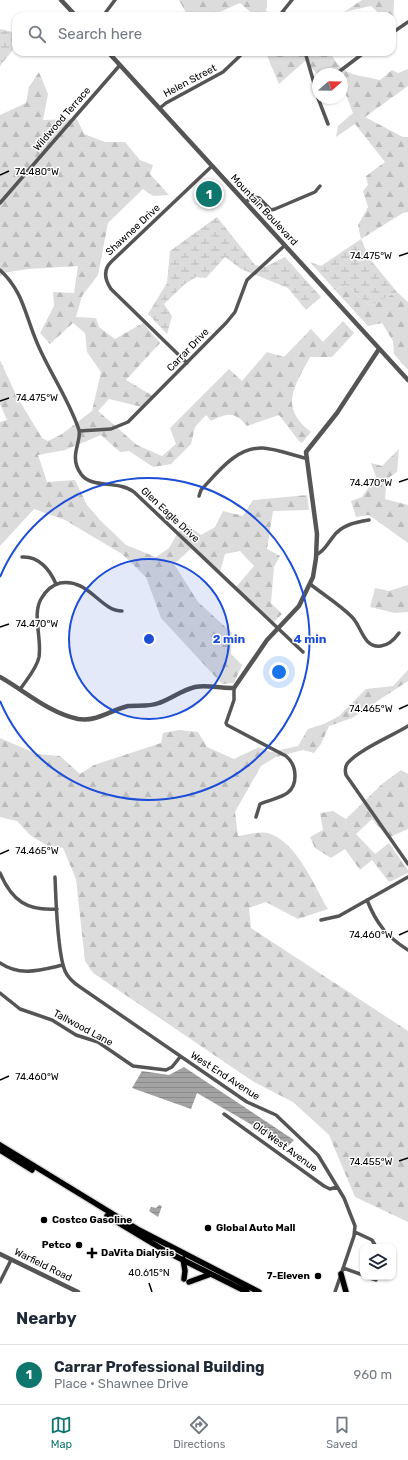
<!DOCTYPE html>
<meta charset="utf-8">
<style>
body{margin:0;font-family:Rubik,sans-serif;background:#f6f6f7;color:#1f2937}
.controls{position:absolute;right:12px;bottom:12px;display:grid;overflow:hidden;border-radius:8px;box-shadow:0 1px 3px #0004}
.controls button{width:36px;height:36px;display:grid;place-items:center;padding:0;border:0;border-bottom:1px solid #e0e1e3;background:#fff;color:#1f2937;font:20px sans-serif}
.compass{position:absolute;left:312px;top:68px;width:36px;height:36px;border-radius:50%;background:#fff;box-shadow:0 1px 3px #0004;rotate:70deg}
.you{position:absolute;left:279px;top:672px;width:14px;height:14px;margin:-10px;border:3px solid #fff;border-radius:50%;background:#1a73e8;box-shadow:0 0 0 6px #1a73e833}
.badge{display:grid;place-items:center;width:26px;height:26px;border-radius:50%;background:#0f766e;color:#fff;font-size:13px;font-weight:700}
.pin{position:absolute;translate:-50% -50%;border:2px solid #fff;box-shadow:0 1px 4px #0006}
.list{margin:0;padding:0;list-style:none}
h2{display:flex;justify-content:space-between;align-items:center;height:52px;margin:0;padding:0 16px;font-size:17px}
h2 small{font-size:13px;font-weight:400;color:#747a83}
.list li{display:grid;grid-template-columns:26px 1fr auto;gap:12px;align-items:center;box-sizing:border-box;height:60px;padding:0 16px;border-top:1px solid #e0e1e3}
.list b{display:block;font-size:15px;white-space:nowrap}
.list p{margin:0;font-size:13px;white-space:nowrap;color:#747a83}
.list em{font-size:13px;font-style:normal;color:#747a83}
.icon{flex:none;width:22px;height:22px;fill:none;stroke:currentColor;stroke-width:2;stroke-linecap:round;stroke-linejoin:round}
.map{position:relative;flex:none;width:408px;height:1292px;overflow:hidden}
.search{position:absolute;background:#fff;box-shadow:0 1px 3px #0004;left:12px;right:12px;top:12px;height:44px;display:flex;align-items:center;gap:10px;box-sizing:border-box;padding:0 14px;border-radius:12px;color:#747a83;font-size:15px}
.sheet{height:112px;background:#fff}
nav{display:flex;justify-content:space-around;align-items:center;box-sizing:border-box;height:56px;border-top:1px solid #e0e1e3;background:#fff;font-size:11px;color:#747a83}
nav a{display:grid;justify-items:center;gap:2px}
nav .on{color:#0f766e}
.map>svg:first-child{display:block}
.forest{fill:url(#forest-firs)}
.wetland{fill:url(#wetland-marsh)}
.water{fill:url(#water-rules)}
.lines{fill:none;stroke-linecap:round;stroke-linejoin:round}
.trunk-casing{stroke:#dbdbdb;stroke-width:8}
.minor{stroke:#555;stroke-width:3.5}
.tertiary{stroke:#555;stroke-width:4.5}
.trunk{stroke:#000;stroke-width:5.5}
.ticks{fill:none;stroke:#000;stroke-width:1.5}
.ring{fill:none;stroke:#1d4ed8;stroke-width:2}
.poi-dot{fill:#000;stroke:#fff;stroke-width:1.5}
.labels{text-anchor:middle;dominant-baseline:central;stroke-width:3;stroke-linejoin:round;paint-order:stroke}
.street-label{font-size:10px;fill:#000;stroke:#fff}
.poi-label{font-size:10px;font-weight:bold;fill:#000;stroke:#fff;text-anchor:start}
.ticks-label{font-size:10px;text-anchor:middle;fill:#000;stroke:#fff;stroke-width:3;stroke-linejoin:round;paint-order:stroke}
.centre{fill:#1d4ed8;stroke:#fff;stroke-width:2}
.ring-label{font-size:12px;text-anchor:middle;font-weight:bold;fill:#1d4ed8;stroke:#fff;stroke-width:3;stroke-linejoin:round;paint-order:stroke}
</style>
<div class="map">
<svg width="408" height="1292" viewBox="0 0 408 1292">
<defs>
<pattern id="forest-firs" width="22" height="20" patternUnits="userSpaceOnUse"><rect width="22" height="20" fill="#dcdcdc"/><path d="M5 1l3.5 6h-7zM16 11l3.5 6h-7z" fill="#bbb"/></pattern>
<pattern id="wetland-marsh" width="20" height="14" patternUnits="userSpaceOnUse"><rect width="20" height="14" fill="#dcdcdc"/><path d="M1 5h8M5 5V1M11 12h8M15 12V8" fill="none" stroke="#bbb"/></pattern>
<pattern id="water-rules" width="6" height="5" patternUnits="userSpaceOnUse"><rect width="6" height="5" fill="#a3a3a3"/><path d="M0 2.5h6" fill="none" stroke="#8b8b8b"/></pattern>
</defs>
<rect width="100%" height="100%" fill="#fff"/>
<path class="forest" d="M179 0H267L266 16H255L240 3C219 12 209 20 186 13Z
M362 0H394L393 28 392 16H382L371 6 344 12Z
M292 52H330C343 77 355 74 380 80L392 70 398 73 408 69V86L365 117 403 137H408V212L403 213 361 239 358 225 368 207 363 191 368 185 366 176 385 162 355 124 336 137 338 126 353 113 346 95 342 91V74L318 75 305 61 279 84 266 53 289 56Z
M39 72 48 94 43 120 77 119 84 134 105 142H125L140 160 153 165 150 174 169 195 153 196 143 189 108 223 98 275 82 296 76 317 96 318 99 327 115 339 143 323 160 343 126 380 153 396 142 407 109 399 98 411 137 445 162 456 176 444 170 428 229 369 242 381 267 352 284 357 311 329 323 342 343 321 354 333 332 357H310C295 386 278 407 311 432L302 443 299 441 279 415 247 426C234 411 228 413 211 421L206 415 195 427 191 444 171 464 153 467 129 451 120 452 101 435 65 450 38 455 47 482 75 480 87 505 101 521 126 545 156 557 169 548 184 522 201 535 215 527 223 511 243 516 253 500 307 495 309 510 273 511 267 549 280 556 274 567 271 603 282 614 273 623 236 587 254 566 240 551 225 554 220 572 193 547 174 564 198 602 232 633 231 654 242 665 234 683 222 684 161 618 146 577 122 554 65 520 34 509 0 546V422L7 420 0 404V360L16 395 42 438 48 441 62 434 92 411 101 372 87 352 85 333 73 323 50 344 40 333 54 306 53 292 74 293 78 266 28 269 3 273 0 277V115L26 103 29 87Z
M346 285 370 306 397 292 408 302V370L394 354 393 341 382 323 368 326 335 290Z
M399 449 397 472 387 479 385 499 408 505V543L369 515 356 517 351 501 362 497 376 477 371 463 382 466Z
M408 585V612L395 613 370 607 375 588 389 591Z
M408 670V681L352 718 329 726 321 744 314 753 303 750 276 757 261 766 235 812 238 836C246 835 260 831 268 833 297 842 313 884 328 909L298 919 266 902 249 908 251 928 408 1031V1222L355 1197 329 1135 293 1102 254 1082 93 973 85 961 76 879 63 848 46 845 30 835 17 821 0 817V738L37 754 60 756 80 774 94 765 161 743 163 733 179 730 198 732 207 747 234 759 259 747 271 752 298 746 308 729 324 724 339 716 366 689 393 686Z
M401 770 408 774V829L388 838 372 819 356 834 375 854 389 843 408 870V873L389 882 372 860 360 870 345 849 331 858 315 848 310 837 323 830 320 813 333 811 346 819 382 784Z"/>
<path class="wetland" d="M0 29 16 33V46L0 66Z
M217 217 255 265 265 267 285 257 321 297 306 310 288 288 241 269 225 257 206 278 196 277 185 284 164 304 172 316 167 334 148 314 167 283 170 251Z
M361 239 369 258 397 292 370 306 346 285 335 290 310 262 321 266Z"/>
<path class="water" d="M184 1067 294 1140 288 1146 197 1093 191 1109 132 1088 142 1071 169 1075Z
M159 1205 162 1206 158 1217 149 1211 151 1207 156 1208Z"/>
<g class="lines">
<g class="trunk-casing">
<path id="trunk" d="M0 1145 139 1230 259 1292
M0 1150 32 1170
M107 1216 167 1252 247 1292
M183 1259 185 1271 184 1279
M341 1274 346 1292
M189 1282 211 1274"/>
</g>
<path class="minor" d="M283 11 287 16
M103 16 115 0
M279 16 292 0
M392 33 408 22
M305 52 318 97
M336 74 365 52
M318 98 328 124
M160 108 166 103 223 72 244 52
M245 202 254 197 259 198 271 210 275 209 315 192 320 186
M0 203 120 65
M0 270C24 292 25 316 38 345 50 373 69 400 79 430 82 442 68 456 81 474 91 489 119 480 134 492L303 652
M187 363 111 289C105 280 103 270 111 262L212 166
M79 431 111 429 128 422 226 323 235 312 247 280 284 246
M199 496 201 490C218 472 236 447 263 448 277 449 292 455 305 458
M316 555C325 551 327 544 333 537 341 525 356 522 369 520
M22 557C39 556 50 570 56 584
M310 584C324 595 340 605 352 617 362 627 363 648 381 646 389 645 394 640 399 633
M21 688C27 679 37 668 39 657 42 638 32 615 41 599 45 592 52 585 60 583 89 578 100 611 122 611
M234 688V700L226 723 227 725 286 756C292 761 295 769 295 776 295 798 275 797 260 804L256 817
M408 726C394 735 356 751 347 764 345 767 345 771 346 775L408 864
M0 873C12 901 27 911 57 909
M55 877C56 899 57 952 65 971 68 978 74 983 80 987L247 1102 276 1115 318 1155 344 1198 355 1226 354 1236 335 1292
M367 900C376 923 387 937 408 950
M321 920 339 916 408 877
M0 963C20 977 41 970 63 965
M0 993 20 1009 52 1020 76 1035 98 1042 133 1066 166 1070 172 1067 180 1057
M224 1114 324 1186 330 1189 337 1187
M355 1232 372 1240 375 1245 379 1247
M343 1268 363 1275
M367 1277 376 1280
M0 1282 11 1260"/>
<path class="tertiary" d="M61 0 76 16
M108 52 408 380
M0 677C25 691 49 713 78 719 97 722 111 710 128 706 138 705 149 707 159 703 171 699 182 690 195 687 208 684 221 689 234 688L267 640 299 606 313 577 316 558 317 534 306 452 337 413 379 349
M0 1254 78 1292"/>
<use href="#trunk" class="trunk"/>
</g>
<path class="ticks" d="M0 175 9 171M399 256 408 253M0 401 9 398M399 482 408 479M0 627 9 624M399 709 408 705M0 854 9 850M399 935 408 931M0 1080 9 1076M399 1161 408 1158M149 1283 152 1292"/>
<circle cx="149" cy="639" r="80" fill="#1d4ed8" fill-opacity=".12"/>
<g class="ring">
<circle cx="149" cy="639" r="80"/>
<path d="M0 577A161 161 0 1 1 0 701"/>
</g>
<g class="poi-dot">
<circle cx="44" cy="1220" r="4"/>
<circle cx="208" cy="1228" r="4"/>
<circle cx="79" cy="1245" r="4"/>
<path d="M90 1247h4v4h4v4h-4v4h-4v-4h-4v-4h4z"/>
<circle cx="318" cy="1276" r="4"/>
</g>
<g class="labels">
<g class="street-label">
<text transform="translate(190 81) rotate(-28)">Helen Street</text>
<text transform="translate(62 119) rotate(-49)">Wildwood Terrace</text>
<text transform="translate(264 210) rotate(47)">Mountain Boulevard</text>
<text transform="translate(133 230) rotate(-43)">Shawnee Drive</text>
<text transform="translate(188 350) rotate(-46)">Carrar Drive</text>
<text transform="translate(170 515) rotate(43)">Glen Eagle Drive</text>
<text transform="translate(83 1028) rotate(28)">Tallwood Lane</text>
<text transform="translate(225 1076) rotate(33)">West End Avenue</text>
<text transform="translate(285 1147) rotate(36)">Old West Avenue</text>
<text transform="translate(43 1265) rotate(26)">Warfield Road</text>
</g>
<g class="poi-label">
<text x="52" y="1220">Costco Gasoline</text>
<text x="216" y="1228">Global Auto Mall</text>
<text x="71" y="1245" text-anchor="end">Petco</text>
<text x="101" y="1253">DaVita Dialysis</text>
<text x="310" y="1276" text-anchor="end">7-Eleven</text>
</g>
</g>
<g class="ticks-label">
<text x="37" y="175">74.480°W</text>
<text x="371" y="259">74.475°W</text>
<text x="37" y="401">74.475°W</text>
<text x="371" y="486">74.470°W</text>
<text x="37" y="627">74.470°W</text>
<text x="371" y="712">74.465°W</text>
<text x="37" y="854">74.465°W</text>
<text x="371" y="938">74.460°W</text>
<text x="37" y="1080">74.460°W</text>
<text x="371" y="1165">74.455°W</text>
<text x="149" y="1276">40.615°N</text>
</g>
<circle cx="149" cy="639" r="6" class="centre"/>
<g class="ring-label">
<text x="229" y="643">2 min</text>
<text x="310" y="643">4 min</text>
</g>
</svg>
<div class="controls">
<button><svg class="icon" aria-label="layers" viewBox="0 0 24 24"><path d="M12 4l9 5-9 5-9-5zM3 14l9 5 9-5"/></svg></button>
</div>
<svg class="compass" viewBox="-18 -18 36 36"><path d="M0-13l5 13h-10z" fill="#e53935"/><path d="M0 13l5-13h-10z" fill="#747a83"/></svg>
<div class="you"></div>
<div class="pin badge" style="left:209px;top:194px">1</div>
<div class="search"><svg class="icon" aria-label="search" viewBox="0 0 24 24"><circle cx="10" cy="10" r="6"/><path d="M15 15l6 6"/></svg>Search here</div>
</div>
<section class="sheet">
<h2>Nearby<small></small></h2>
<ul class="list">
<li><span class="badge">1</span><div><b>Carrar Professional Building</b><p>Place · Shawnee Drive</p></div><em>960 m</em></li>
</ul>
</section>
<nav>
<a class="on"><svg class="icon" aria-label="map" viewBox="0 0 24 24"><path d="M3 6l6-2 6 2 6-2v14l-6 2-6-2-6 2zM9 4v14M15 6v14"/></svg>Map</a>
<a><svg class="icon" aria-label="directions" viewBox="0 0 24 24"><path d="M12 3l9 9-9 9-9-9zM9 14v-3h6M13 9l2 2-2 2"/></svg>Directions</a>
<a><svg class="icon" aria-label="saved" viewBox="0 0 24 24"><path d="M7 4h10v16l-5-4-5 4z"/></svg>Saved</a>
</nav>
